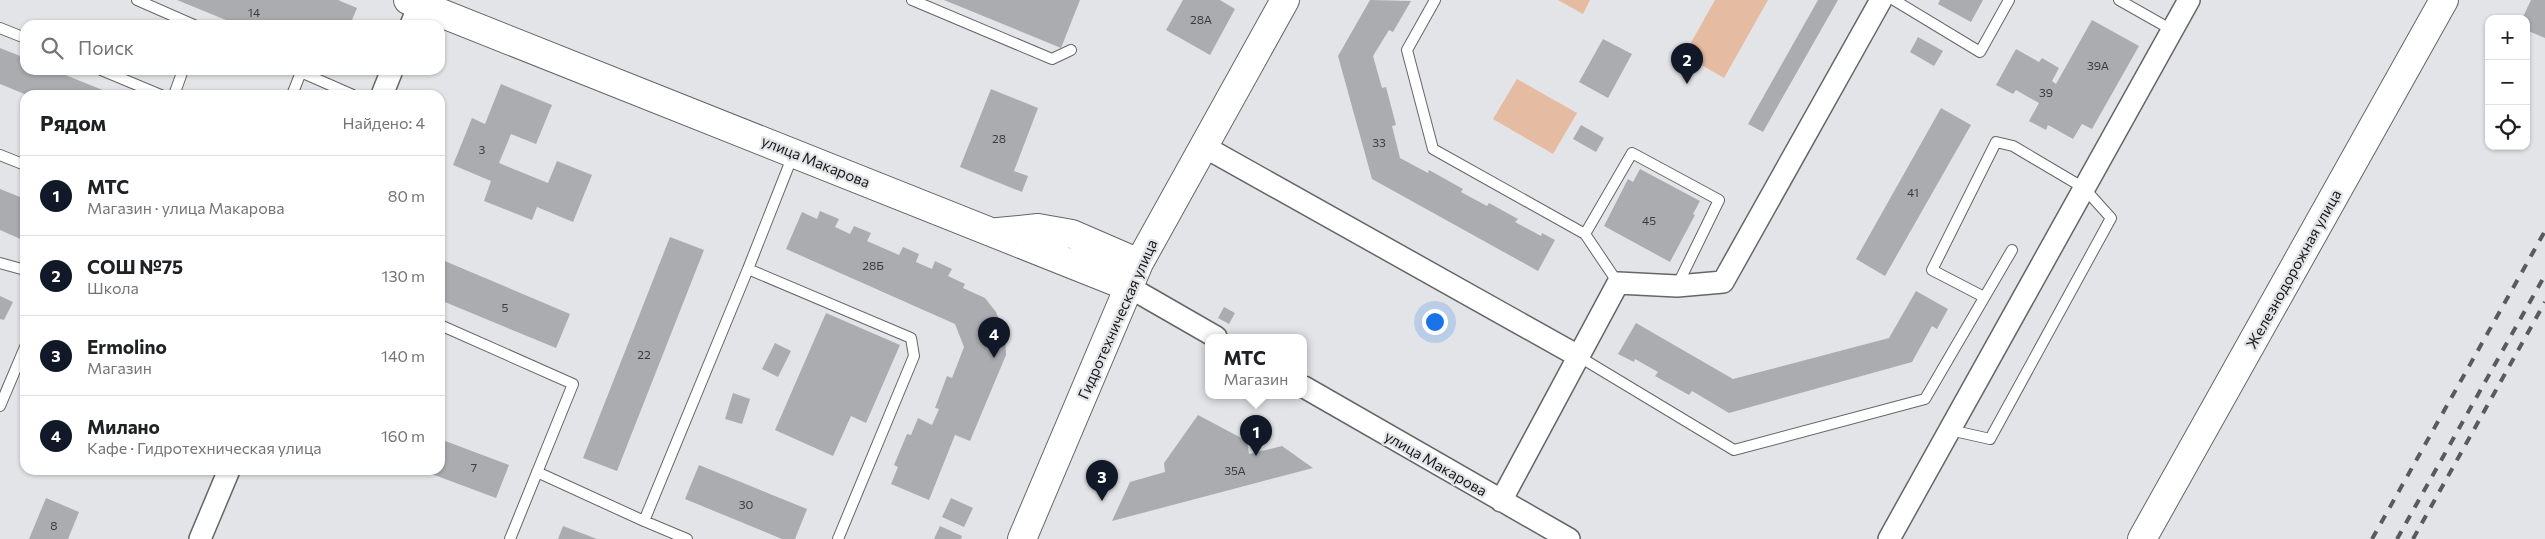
<!DOCTYPE html>
<html lang="ru">
<meta charset="utf-8">
<style>
body{margin:0;font-family:Commissioner,sans-serif;background:#f6f6f6;color:#202124}
.controls{position:absolute;right:15px;top:15px;display:grid;overflow:hidden;border-radius:10px;box-shadow:0 1px 4px #0004}
.controls button{width:45px;height:45px;display:grid;place-items:center;padding:0;border:0;border-bottom:1px solid #e0e0e0;background:#fff;color:#202124;font:25px sans-serif}
.you{position:absolute;left:1434px;top:321px;width:18px;height:18px;margin:-12px;border:4px solid #fff;border-radius:50%;background:#1a73e8;box-shadow:0 0 0 8px #1a73e833}
.badge{display:grid;place-items:center;width:32px;height:32px;border-radius:50%;background:#111827;color:#fff;font-size:16px;font-weight:700}
.pin{position:absolute;translate:-50% -41px;filter:drop-shadow(0 1px 2px #0008)}
.pin::after{content:'';position:absolute;top:26px;width:18px;height:15px;background:inherit;clip-path:polygon(0 0,100% 0,50% 100%)}
.popup{position:absolute;left:1205px;top:334px;width:102px;height:65px;box-sizing:border-box;display:grid;place-content:center;border-radius:10px;background:#fff;filter:drop-shadow(0 1px 4px #0005);font-size:16px;white-space:nowrap;color:#757577}
.popup b{font-size:19px;color:#202124}
.popup::after{content:'';position:absolute;left:50%;top:100%;margin-left:-10px;border:10px solid transparent;border-top-color:#fff}
.list{margin:0;padding:0;list-style:none}
h2{display:flex;justify-content:space-between;align-items:center;height:65px;margin:0;padding:0 20px;font-size:21px}
h2 small{font-size:16px;font-weight:400;color:#757577}
.list li{display:grid;grid-template-columns:32px 1fr auto;gap:15px;align-items:center;box-sizing:border-box;height:80px;padding:0 20px;border-top:1px solid #e0e0e0}
.list b{display:block;font-size:19px;white-space:nowrap}
.list p{margin:0;font-size:16px;white-space:nowrap;color:#757577}
.list em{font-size:16px;font-style:normal;color:#757577}
.icon{flex:none;width:28px;height:28px;fill:none;stroke:currentColor;stroke-width:2;stroke-linecap:round;stroke-linejoin:round}
.map{position:relative;flex:none;width:2545px;height:539px;overflow:hidden}
.search{position:absolute;background:#fff;box-shadow:0 1px 4px #0004;left:20px;top:20px;width:425px;height:55px;display:flex;align-items:center;gap:12px;box-sizing:border-box;padding:0 18px;border-radius:15px;color:#757577;font-size:19px}
.panel{position:absolute;background:#fff;box-shadow:0 1px 4px #0004;left:20px;top:90px;width:425px;height:385px;border-radius:15px}
.map>svg:first-child{display:block}
.green{fill:#e5bba1}
.building{fill:#abacb0}
.lines{fill:none;stroke-linecap:round;stroke-linejoin:round}
.lane-casing{stroke:#656669;stroke-width:12}
.street-casing{stroke:#656669;stroke-width:24}
.secondary-casing{stroke:#656669;stroke-width:30}
.lane{stroke:#fff;stroke-width:10}
.street{stroke:#fff;stroke-width:21}
.secondary{stroke:#fff;stroke-width:28}
.rail{stroke:#5a5a5b;stroke-width:4;stroke-dasharray:9 9;stroke-linecap:butt}
.labels{text-anchor:middle;dominant-baseline:central;stroke-width:4.5;stroke-linejoin:round;paint-order:stroke}
.number-label{font-size:12px;fill:#3c3c3e}
.street-label{font-size:15px;fill:#171718;stroke:#e3e4e7}
</style>
<div class="map">
<svg width="2545" height="539" viewBox="0 0 2545 539">
<rect width="100%" height="100%" fill="#e3e4e7"/>
<path class="green" d="M1558 0H1590L1583 14Z
M1715 0H1768L1724 78 1684 55Z
M1517 79 1577 113 1553 154 1493 119Z"/>
<path class="building" d="M177 0H338L357 8 350 25H238Z
M944 0H1080L1061 48Z
M1183 0H1220L1235 9 1210 55 1166 30Z
M1370 0 1411 1 1393 32 1389 30 1373 56 1382 88 1386 87 1396 125 1392 126 1400 158 1428 173 1429 170 1463 189 1461 192 1487 206 1489 203 1518 219 1515 222 1541 236 1542 233 1555 240 1538 271 1372 179 1338 56Z
M1818 0H1838L1763 132 1748 124Z
M1940 0H1983L1971 22 1938 4Z
M2531 0H2545V38L2526 30V19H2522Z
M2092 20 2139 46 2092 129 2082 124 2073 139 2048 125 2046 130 2029 121 2039 103 2016 90 2013 94 1996 85 2016 49 2039 62 2042 58 2059 68 2052 81 2056 84Z
M1918 37 1943 51 1934 66 1910 52Z
M1603 39 1632 54 1608 98 1579 82Z
M0 48 25 58V70H53L115 95H27L0 84Z
M501 84 552 105 536 144 511 134 499 163 548 183 557 161 592 175 573 222 537 207 532 220 484 201 491 181 453 165 472 118 485 124Z
M991 89 1038 108 1014 171 1028 176 1022 192 960 167Z
M1941 108 1971 125 1885 276 1856 259Z
M1581 125 1604 138 1596 152 1573 139Z
M1640 169 1700 201 1693 214 1695 215 1670 262 1604 226 1628 179 1633 182Z
M0 189 25 199V241L0 230Z
M820 211 839 219 835 227 850 234 854 226 871 233 867 241 899 255 903 247 919 254 916 262 932 269 935 261 952 269 948 276 965 284 963 288 985 298 996 312 1005 336 1006 355 970 441 955 435 929 500 891 484 898 467 894 465 907 434 911 435 918 418 932 425 939 409 935 408 947 376 952 378 964 347 955 324 786 249 802 212 817 219Z
M670 237 704 250 617 471 583 458Z
M440 259 570 314 556 348 440 300Z
M1916 291 1948 309 1937 329 1932 326 1912 362 1729 413 1692 391 1689 395 1655 376 1658 372 1635 359 1634 362 1618 354 1636 323 1733 379 1889 338Z
M0 296 13 302 4 320 0 319Z
M1224 307 1235 313 1229 324 1218 318Z
M826 313 900 345 866 423 851 416 833 456 775 430Z
M775 343 791 351 778 377 762 369Z
M733 393 750 399 742 424 725 419Z
M1198 415 1247 441 1249 454 1282 446 1313 468 1112 521 1130 482 1165 472 1164 463Z
M1260 420 1270 426 1261 441 1251 436Z
M440 439 509 465 496 498 421 470H440Z
M699 465 807 509 795 539H782L685 499Z
M46 498 79 512 68 539H29Z
M951 498 973 508 964 527 942 517Z
M563 526 597 539H558Z
M940 526 962 536 961 539H934Z"/>
<g class="lines">
<g class="lane-casing">
<path id="lane" d="M137 0 194 25
M912 0 1052 59 1071 50
M1435 0 1407 50 1433 149 1585 234 1618 283
M1894 0 1980 52 2009 0
M2119 0 2172 30
M0 28 25 38
M101 70 161 95
M296 70 353 95
M174 95 183 70
M292 95 301 72
M0 155 25 165
M793 155 748 269 911 338 914 356 838 539
M1585 234 1632 153 1719 200 1677 286
M0 263 25 270
M440 325 573 384 510 539
M1578 356 1734 450 1925 399 2012 250
M0 406 25 347
M1950 430 1990 439 2111 218 2084 188 2013 146 1996 142 1932 270 1984 297
M537 472 644 521
M687 539 644 521 748 269"/>
</g>
<g class="street-casing">
<path id="street" d="M411 25 419 5
M382 95 392 70
M1203 146 1578 356
M1129 287 1216 337
M1304 387 1569 539
M1501 501 1618 283 1677 286 1723 282 1881 0
M200 539 229 470
M1889 539 2189 0"/>
</g>
<g class="secondary-casing">
<path id="secondary" d="M408 0 1129 287
M998 232 1038 228 1072 234 1139 263
M1022 539 1139 263 1285 0
M2142 539 2444 0"/>
</g>
<use href="#lane" class="lane"/>
<use href="#street" class="street"/>
<use href="#secondary" class="secondary"/>
<path class="rail" d="M2372 539 2545 231
M2397 539 2545 275
M2413 539 2545 302"/>
</g>
<g class="labels">
<g class="number-label">
<text x="254" y="12">14</text>
<text x="1201" y="19">28А</text>
<text x="2098" y="65">39А</text>
<text x="2046" y="92">39</text>
<text x="999" y="138">28</text>
<text x="1379" y="142">33</text>
<text x="482" y="149">3</text>
<text x="1913" y="192">41</text>
<text x="1649" y="220">45</text>
<text x="873" y="265">28Б</text>
<text x="505" y="307">5</text>
<text x="644" y="354">22</text>
<text x="474" y="467">7</text>
<text x="1235" y="470">35А</text>
<text x="746" y="504">30</text>
<text x="54" y="525">8</text>
</g>
<g class="street-label">
<text transform="translate(816 161) rotate(22)">улица Макарова</text>
<text transform="translate(2293 269) rotate(-61)">Железнодорожная улица</text>
<text transform="translate(1117 319) rotate(-66)">Гидротехническая улица</text>
<text transform="translate(1436 463) rotate(30)">улица Макарова</text>
</g>
</g>
</svg>
<div class="controls">
<button>+</button>
<button>−</button>
<button><svg class="icon" aria-label="locate" viewBox="0 0 24 24"><circle cx="12" cy="12" r="6"/><path d="M12 2v4M12 18v4M2 12h4M18 12h4"/></svg></button>
</div>
<div class="you"></div>
<div class="pin badge" style="left:1256px;top:456px">1</div>
<div class="popup"><b>МТС</b>Магазин</div>
<div class="pin badge" style="left:1687px;top:84px">2</div>
<div class="pin badge" style="left:1102px;top:501px">3</div>
<div class="pin badge" style="left:994px;top:358px">4</div>
<div class="search"><svg class="icon" aria-label="search" viewBox="0 0 24 24"><circle cx="10" cy="10" r="6"/><path d="M15 15l6 6"/></svg>Поиск</div>
<section class="panel">
<h2>Рядом<small>Найдено: 4</small></h2>
<ul class="list">
<li><span class="badge">1</span><div><b>МТС</b><p>Магазин · улица Макарова</p></div><em>80 m</em></li>
<li><span class="badge">2</span><div><b>СОШ №75</b><p>Школа</p></div><em>130 m</em></li>
<li><span class="badge">3</span><div><b>Ermolino</b><p>Магазин</p></div><em>140 m</em></li>
<li><span class="badge">4</span><div><b>Милано</b><p>Кафе · Гидротехническая улица</p></div><em>160 m</em></li>
</ul>
</section>
</div>
